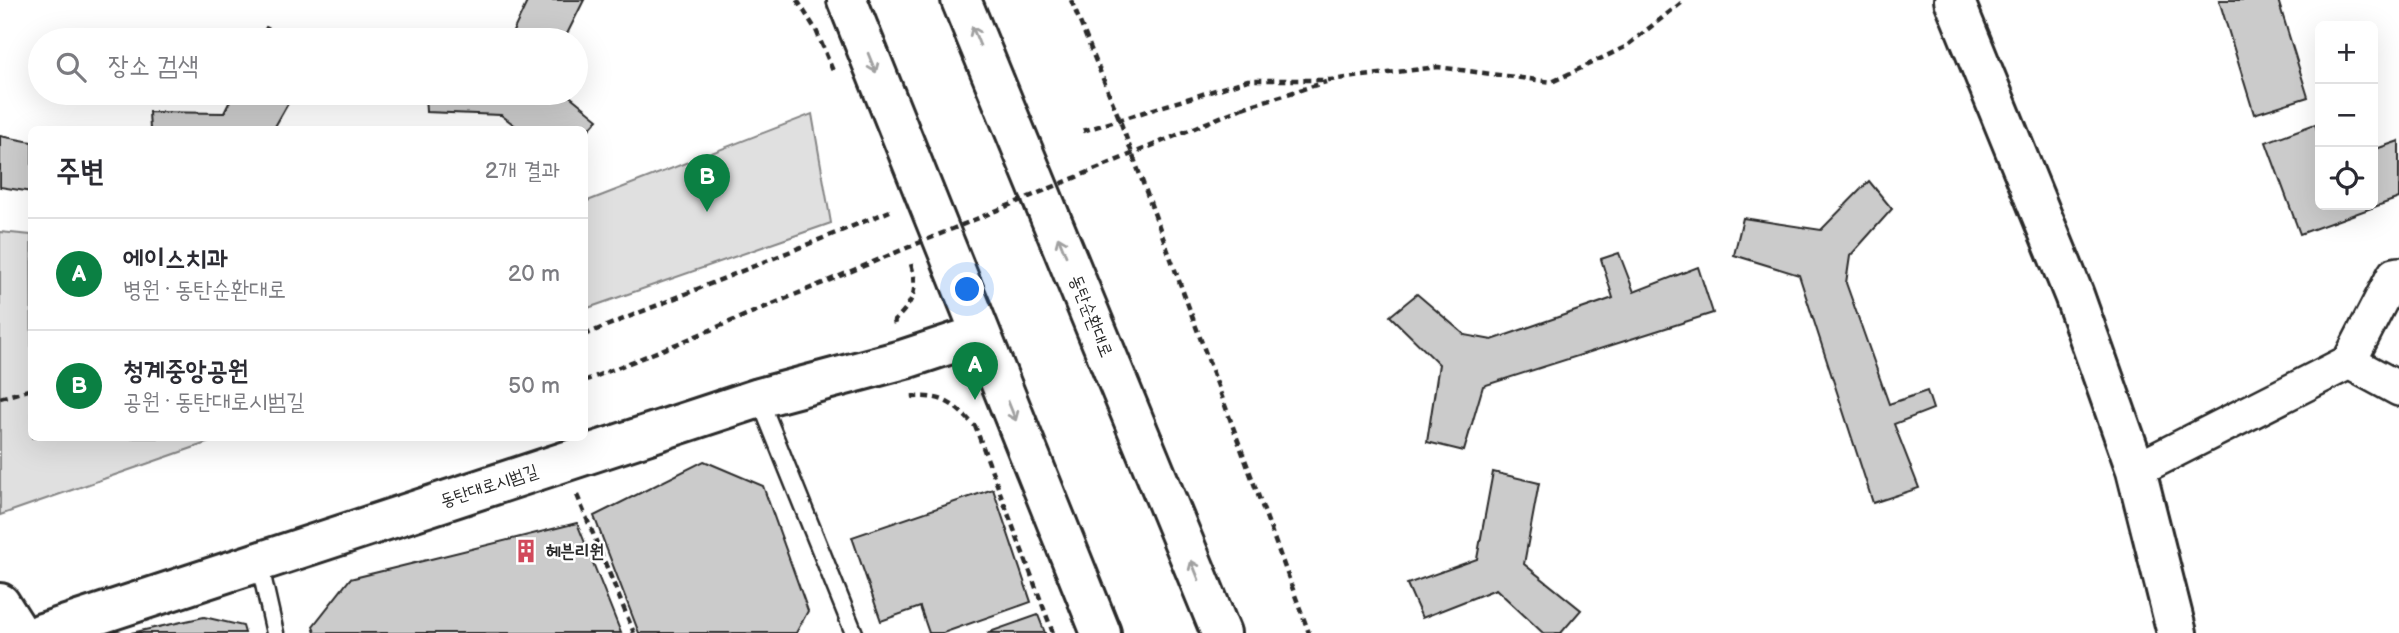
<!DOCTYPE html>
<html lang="ko">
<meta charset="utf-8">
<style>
body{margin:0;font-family:"Balsamiq Sans","Poor Story",sans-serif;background:#f7f7f7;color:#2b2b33}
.controls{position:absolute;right:21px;top:21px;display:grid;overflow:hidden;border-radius:10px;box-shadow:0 7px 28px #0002}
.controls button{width:63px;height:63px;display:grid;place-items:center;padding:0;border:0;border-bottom:2px solid #e1e1e2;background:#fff;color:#2b2b33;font:35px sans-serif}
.you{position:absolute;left:968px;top:290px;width:24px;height:24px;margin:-18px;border:5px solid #fff;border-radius:50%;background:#1a73e8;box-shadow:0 0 0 10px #1a73e833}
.badge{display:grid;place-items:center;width:46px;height:46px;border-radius:50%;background:#0b8043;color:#fff;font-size:23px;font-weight:700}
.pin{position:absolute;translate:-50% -58px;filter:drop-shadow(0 2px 4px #0008)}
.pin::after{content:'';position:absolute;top:37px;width:24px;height:21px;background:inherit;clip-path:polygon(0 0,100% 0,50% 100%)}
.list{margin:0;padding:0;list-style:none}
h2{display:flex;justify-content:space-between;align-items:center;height:91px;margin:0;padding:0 28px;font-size:30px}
h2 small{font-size:23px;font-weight:400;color:#7c7c81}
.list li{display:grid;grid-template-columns:46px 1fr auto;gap:21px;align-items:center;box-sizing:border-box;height:112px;padding:0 28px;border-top:2px solid #e1e1e2}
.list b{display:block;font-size:26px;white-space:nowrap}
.list p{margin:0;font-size:23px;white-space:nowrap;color:#7c7c81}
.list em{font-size:23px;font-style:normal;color:#7c7c81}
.icon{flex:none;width:38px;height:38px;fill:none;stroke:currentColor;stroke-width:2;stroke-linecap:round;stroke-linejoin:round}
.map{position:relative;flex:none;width:2399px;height:633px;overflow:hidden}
.search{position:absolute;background:#fff;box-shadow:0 7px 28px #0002;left:28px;top:28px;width:560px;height:77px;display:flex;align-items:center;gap:18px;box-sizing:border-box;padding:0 24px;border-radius:38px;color:#7c7c81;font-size:26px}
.panel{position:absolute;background:#fff;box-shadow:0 7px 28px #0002;left:28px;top:126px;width:560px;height:315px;border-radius:10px}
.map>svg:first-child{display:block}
.green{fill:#e0e0e0;stroke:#868686;stroke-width:2}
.building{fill:#cbcbcb;stroke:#2b2b2b;stroke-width:2}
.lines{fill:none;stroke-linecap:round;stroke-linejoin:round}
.lane-casing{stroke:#2b2b2b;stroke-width:21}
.street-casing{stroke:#2b2b2b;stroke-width:38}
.secondary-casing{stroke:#2b2b2b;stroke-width:44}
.path{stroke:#2b2b2b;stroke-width:4.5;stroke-dasharray:7 5;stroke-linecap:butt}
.lane{stroke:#fff;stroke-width:16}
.street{stroke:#fff;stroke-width:33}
.secondary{stroke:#fff;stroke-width:38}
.path-bridge{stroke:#2b2b2b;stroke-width:4.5;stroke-dasharray:7 5;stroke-linecap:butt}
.oneway{stroke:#a0a0a0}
.labels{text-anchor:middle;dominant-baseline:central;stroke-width:5;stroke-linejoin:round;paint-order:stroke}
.street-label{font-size:18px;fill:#2b2b2b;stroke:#fff}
.poi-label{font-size:18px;font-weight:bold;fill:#2b2b2b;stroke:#fff;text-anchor:start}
</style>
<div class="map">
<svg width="2399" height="633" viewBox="0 0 2399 633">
<rect width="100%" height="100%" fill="#fff"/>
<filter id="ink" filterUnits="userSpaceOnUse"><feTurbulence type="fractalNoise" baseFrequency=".0143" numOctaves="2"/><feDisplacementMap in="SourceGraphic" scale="14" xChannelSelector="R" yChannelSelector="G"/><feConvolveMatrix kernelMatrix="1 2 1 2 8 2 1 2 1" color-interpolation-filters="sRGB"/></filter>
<g filter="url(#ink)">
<path class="green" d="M812 114 831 223 585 309V202Z
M0 232 31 235 32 438H221L0 515Z"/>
<path class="building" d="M528 0H584L564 40H509Z
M2219 0H2278L2308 97 2254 114Z
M266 27 291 40H259Z
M234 93H294L273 130H150L149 112 224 113Z
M425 93H566L598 119 584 135V130H521L501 115 426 112Z
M2315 124 2320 139V205H2373V150L2399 141V198L2300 234 2266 142Z
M0 136 32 142V192L0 187Z
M1869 181 1892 209 1850 256 1846 283 1889 404 1927 391 1933 409 1894 424 1919 488 1873 503 1799 275 1734 255 1743 218 1821 230Z
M1619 253 1634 292 1698 267 1713 313 1483 386 1464 451 1427 442 1439 364 1390 316 1417 294 1465 335 1492 340 1613 298 1601 259Z
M704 461 763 486 808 611 796 633H639L594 516Z
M1493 472 1539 483 1524 564 1581 610 1561 633H1543L1496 589 1422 618 1407 584 1477 559Z
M993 489 1031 602 943 633H929L920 607 881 621 852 537Z
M577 523 621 633H315L313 626 350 579Z
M1038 615 1045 633H987Z
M204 617 243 626 245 633H131Z"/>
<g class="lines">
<g class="lane-casing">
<path id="lane" d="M759 398 854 633
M259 562 275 633"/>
</g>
<g class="street-casing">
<path id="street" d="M2349 362 2399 389
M2136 470 2349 362 2394 275 2399 274"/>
</g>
<g class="secondary-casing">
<path id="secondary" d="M847 0 1101 633
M961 0 1221 633
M1954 0 2074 295 2136 470 2177 633
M0 603 19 633
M42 633 759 398 905 359 981 334"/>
</g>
<path class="path" d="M797 0 816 30 833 71
M1071 0 1119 118 1309 633
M1242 108 1326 82
M1083 131 1248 80H1330L1438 67 1552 82 1625 47 1685 0
M895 324 894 321C913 303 919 290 911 264
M584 335 890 211
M584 381 684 341
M914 394V397C946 395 954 405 975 426L1053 633
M0 398 32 389
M577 495 634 633"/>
<use href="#lane" class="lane"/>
<use href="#street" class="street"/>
<use href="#secondary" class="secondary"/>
<path class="path-bridge" d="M684 341 1242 108"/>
</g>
<defs><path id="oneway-shaft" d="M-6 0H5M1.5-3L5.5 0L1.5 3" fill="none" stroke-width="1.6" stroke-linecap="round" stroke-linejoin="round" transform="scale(1.75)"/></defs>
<g class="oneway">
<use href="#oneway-shaft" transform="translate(976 36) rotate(-112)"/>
<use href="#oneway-shaft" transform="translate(872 63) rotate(68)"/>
<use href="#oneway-shaft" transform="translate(1062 246) rotate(-112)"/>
<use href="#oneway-shaft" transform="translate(1012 411) rotate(68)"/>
<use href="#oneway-shaft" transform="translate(1195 570) rotate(-112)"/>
</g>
</g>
<defs>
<g id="building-bare" transform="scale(1.89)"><path d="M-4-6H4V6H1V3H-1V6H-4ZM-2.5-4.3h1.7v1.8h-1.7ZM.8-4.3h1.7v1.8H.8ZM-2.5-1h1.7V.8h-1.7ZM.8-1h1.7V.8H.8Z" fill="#d1495b" stroke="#fff" stroke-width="2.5" paint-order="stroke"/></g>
</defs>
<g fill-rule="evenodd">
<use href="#building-bare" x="526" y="551"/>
</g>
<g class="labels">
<g class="street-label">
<text transform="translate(1091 316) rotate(68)">동탄순환대로</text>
<text transform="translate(489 486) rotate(-18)">동탄대로시범길</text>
</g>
<g class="poi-label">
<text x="546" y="551">헤븐리원</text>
</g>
</g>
</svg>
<div class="controls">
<button>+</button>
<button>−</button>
<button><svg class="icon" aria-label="locate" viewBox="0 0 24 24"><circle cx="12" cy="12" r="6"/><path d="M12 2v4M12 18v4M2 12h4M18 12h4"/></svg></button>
</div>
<div class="you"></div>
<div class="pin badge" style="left:975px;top:400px">A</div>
<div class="pin badge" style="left:707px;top:212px">B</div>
<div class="search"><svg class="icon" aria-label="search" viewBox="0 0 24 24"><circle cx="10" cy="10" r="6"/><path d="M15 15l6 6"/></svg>장소 검색</div>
<section class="panel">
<h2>주변<small>2개 결과</small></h2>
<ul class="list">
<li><span class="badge">A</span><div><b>에이스치과</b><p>병원 · 동탄순환대로</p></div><em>20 m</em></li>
<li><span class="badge">B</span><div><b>청계중앙공원</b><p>공원 · 동탄대로시범길</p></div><em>50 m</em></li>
</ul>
</section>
</div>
